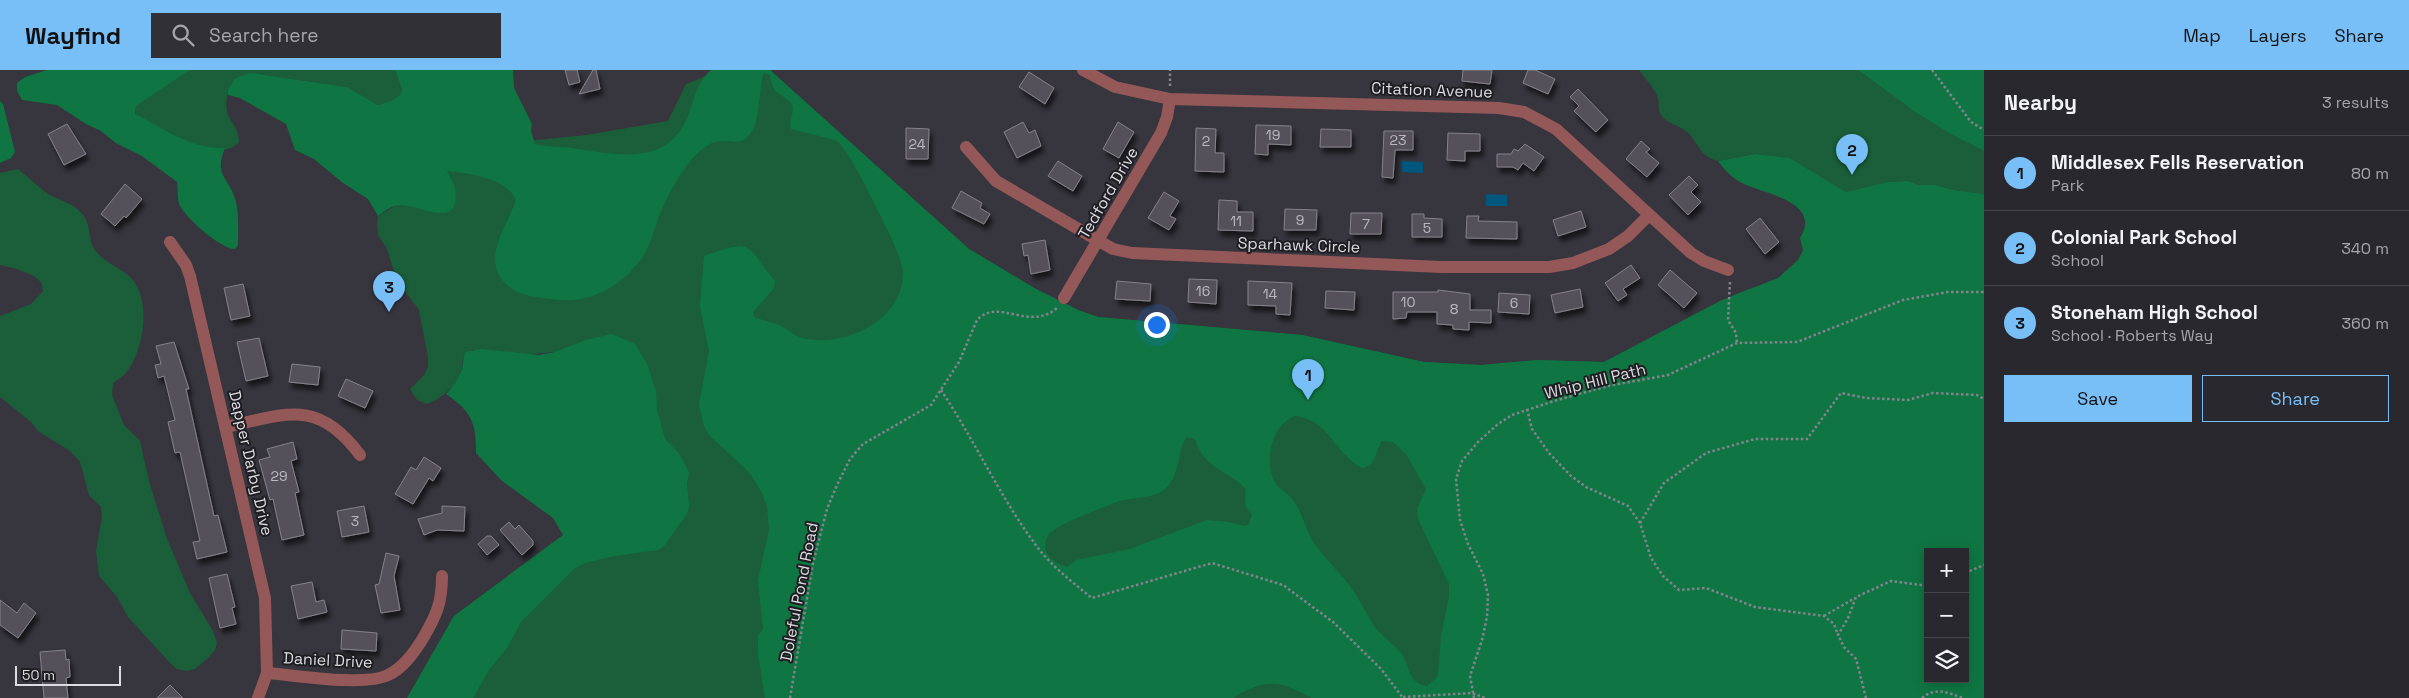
<!DOCTYPE html>
<meta charset="utf-8">
<style>
body{margin:0;font-family:"Space Grotesk",sans-serif;background:#313036;color:#f1f3f6}
.controls{position:absolute;right:15px;bottom:15px;display:grid;overflow:hidden;border-radius:0px;box-shadow:0 2px 12px #0003}
.controls button{width:45px;height:45px;display:grid;place-items:center;padding:0;border:0;border-bottom:1px solid #45444a;background:#29282e;color:#f1f3f6;font:25px sans-serif}
.scale{position:absolute;left:15px;bottom:12px;width:106px;box-sizing:border-box;padding-left:5px;border:2px solid #dddce2;border-top:0;font-size:14px;line-height:18px;white-space:nowrap;color:#dddce2;-webkit-text-stroke:4px #1e1d21;paint-order:stroke}
.you{position:absolute;left:1156px;top:254px;width:18px;height:18px;margin:-12px;border:4px solid #fff;border-radius:50%;background:#1a73e8;box-shadow:0 0 0 8px #1a73e833}
.badge{display:grid;place-items:center;width:32px;height:32px;border-radius:50%;background:#78bff8;color:#111;font-size:16px;font-weight:700}
.pin{position:absolute;translate:-50% -41px;filter:drop-shadow(0 1px 2px #0008)}
.pin::after{content:'';position:absolute;top:26px;width:18px;height:15px;background:inherit;clip-path:polygon(0 0,100% 0,50% 100%)}
.list{margin:0;padding:0;list-style:none}
h2{display:flex;justify-content:space-between;align-items:center;height:65px;margin:0;padding:0 20px;font-size:21px}
h2 small{font-size:16px;font-weight:400;color:#a5a6aa}
.list li{display:grid;grid-template-columns:32px 1fr auto;gap:15px;align-items:center;box-sizing:border-box;height:75px;padding:0 20px;border-top:1px solid #45444a}
.list b{display:block;font-size:19px;white-space:nowrap}
.list p{margin:0;font-size:16px;white-space:nowrap;color:#a5a6aa}
.list em{font-size:16px;font-style:normal;color:#a5a6aa}
.actions{display:flex;gap:10px;padding:15px 20px}
.actions a{flex:1;padding:11px 0;border:1px solid #78bff8;border-radius:0px;text-align:center;font-size:18px;color:#78bff8}
.actions .main{background:#78bff8;color:#111}
.icon{flex:none;width:28px;height:28px;fill:none;stroke:currentColor;stroke-width:2;stroke-linecap:round;stroke-linejoin:round}
.map{position:relative;flex:none;width:1984px;height:628px;overflow:hidden}
header{display:flex;align-items:center;gap:30px;box-sizing:border-box;height:70px;padding:0 25px;background:#78bff8;color:#111}
header strong{font-size:24px}
nav{display:flex;gap:28px;margin-inline-start:auto;font-size:18px}
.search{width:350px;height:45px;background:#313036;display:flex;align-items:center;gap:12px;box-sizing:border-box;padding:0 18px;border-radius:0px;color:#a5a6aa;font-size:19px}
main{display:flex}
aside{flex:1;background:#29282e}
.map>svg:first-child{display:block}
.green{fill:#1a5f39;fill-rule:evenodd}
.forest{fill:#0f7643;fill-rule:evenodd}
.water{fill:#00577e}
.building{fill:#54515a;stroke:#85828c;filter:url(#shadow)}
.lines{fill:none;stroke-linecap:round;stroke-linejoin:round}
.path{stroke:#85848b;stroke-width:2.5;stroke-dasharray:2.5 2.5;stroke-linecap:butt}
.minor{stroke:#955859;stroke-width:12}
.labels{text-anchor:middle;dominant-baseline:central;stroke-width:4;stroke-linejoin:round;paint-order:stroke}
.number-label{font-size:14px;fill:#bbb9c0}
.street-label{font-size:16px;fill:#dddce2;stroke:#1e1d21}
</style>
<header>
<strong>Wayfind</strong>
<div class="search"><svg class="icon" aria-label="search" viewBox="0 0 24 24"><circle cx="10" cy="10" r="6"/><path d="M15 15l6 6"/></svg>Search here</div>
<nav><a>Map</a><a>Layers</a><a>Share</a></nav>
</header>
<main>
<div class="map">
<svg width="1984" height="628" viewBox="0 0 1984 628">
<defs>
<filter id="shadow"><feDropShadow dx="3" dy="5.5" stdDeviation="2.5" flood-color="#0009"/></filter>
</defs>
<rect width="100%" height="100%" fill="#37353e"/>
<path class="green" d="M190 0H395L402 19 400 25 391 31 378 35 347 17 264 5 234 9C228 19 223 35 229 47 234 56 239 61 239 72 218 97 157 54 135 44L136 36Z
M721 0H770L969 179 1036 219 1078 240 1098 247 1302 265 1424 292 1481 295 1538 290 1604 292 1720 231 1748 219 1984 152V628H407L454 546 563 465 554 282 526 285 472 280 463 287C462 311 448 325 427 334L417 330 410 319 424 305 428 297V287L419 240 397 211 387 179 378 165 377 157 378 146 397 135 412 110 527 71 586 65 668 51 686 14ZM1928 482H1965V609H1928Z
M1639 0H1858L1915 42 1952 65 1984 81V124L1953 120 1936 115H1919L1908 111 1887 112 1846 122 1790 88 1755 84 1718 91C1699 87 1698 71 1687 62 1680 55 1666 54 1661 45 1657 40 1660 32 1657 26 1655 19 1644 7 1639 0Z
M18 99C27 106 35 114 44 121 57 131 76 132 85 148 91 158 88 171 95 180 103 192 121 198 131 208 152 229 144 283 125 304 122 307 117 310 113 313L112 325 124 355 140 371 149 411 166 466 190 523 213 561 217 573 215 580 209 587 195 599 187 601 177 599 170 593 128 547 117 527 99 506 96 481 102 446 101 437 89 425 80 392 70 381 38 361 31 352 0 327V246L31 234 43 221 41 212 34 206 17 199 0 195V103Z"/>
<path class="forest" d="M47 0H190L136 36 135 44C164 58 192 80 225 78 213 107 230 107 236 132 239 146 238 161 238 175L235 179C221 179 187 149 180 136 177 130 178 119 177 112L142 86 116 73 101 61 86 54 57 35 22 30 17 21V13L25 7Z
M395 0H513L514 18 532 54 531 61 535 74C549 78 563 76 577 79 613 84 659 95 682 58 694 39 693 16 711 0H770L969 179 1036 219 1078 240 1098 247 1302 265 1424 292 1481 295 1538 290 1604 292 1720 231 1778 208 1798 190 1803 180 1800 168C1823 130 1761 124 1740 112 1730 106 1724 99 1718 91L1755 84 1790 88 1846 122 1887 112 1908 111 1919 115H1936L1953 120 1984 124V628H1312C1280 610 1265 608 1233 628H765L758 584V565L763 559 758 510 769 460 767 436 761 421 748 401 709 365 704 356 699 335 709 281 700 236 704 186C755 168 744 174 775 211L774 218 753 242 754 247C763 251 774 252 783 257 791 262 796 267 806 269 847 276 901 251 903 205 904 189 881 147 873 131 868 120 847 79 838 72 832 68 801 62 791 59 788 50 795 44 792 34 781 22 773 26 770 5L764 3C760 8 760 44 754 57 743 80 733 68 715 72 707 74 696 84 691 90 678 107 665 129 658 149 653 162 650 177 642 188 620 218 588 235 551 229 534 227 518 226 505 213 481 188 507 157 516 130 507 108 468 103 447 101 449 106 454 112 455 118 462 162 420 134 399 135 391 136 385 141 378 146L368 129 343 113 314 89 295 80 286 54 240 28 228 25V20L234 9 250 3 347 17 378 35 391 31 400 25 402 19ZM1295 346C1330 350 1333 382 1362 398 1378 394 1374 382 1382 371L1393 372 1406 384 1426 419 1417 439 1418 449 1449 514V527L1441 566 1438 606 1427 616C1408 614 1410 595 1401 583 1394 575 1386 569 1379 562 1370 552 1366 541 1359 530 1348 509 1328 493 1314 473 1305 460 1303 442 1292 429 1287 422 1278 419 1274 411 1264 390 1272 354 1295 346ZM1186 367 1195 369C1203 398 1228 400 1246 419 1245 430 1243 437 1252 444L1249 454 1245 456 1228 452 1207 450 1130 479 1076 490 1067 497C1058 494 1050 490 1046 481 1044 476 1046 467 1050 463 1061 453 1105 436 1120 431 1134 427 1153 429 1165 419 1180 406 1177 383 1186 367ZM1928 482H1965V609H1928Z
M1858 0H1984V81L1952 65 1915 42Z
M0 31 3 34 15 82 11 88 0 93Z
M612 264 635 274 647 294 656 321 657 340 665 369 678 382 689 402 687 413 689 436 687 444 664 476 658 480 614 486 585 493 575 498 521 552 507 578 489 600 473 628H407L454 546 563 465 553 448 502 411 476 383C476 352 472 342 446 324 453 317 459 308 462 298 464 292 462 288 466 282L480 279 539 285 555 282 586 270Z"/>
<path class="water" d="M1402 91 1423 92V103L1402 102Z
M1486 124 1507 125V136H1486Z"/>
<path class="building" d="M565 0H577L580 12 569 15Z
M593 0H596L600 19 579 24Z
M1463 0H1492L1490 14 1462 11Z
M1528 0H1535L1555 9 1548 24 1523 13Z
M1029 2 1054 18 1045 34 1019 17Z
M1578 19 1608 50 1596 62 1574 41 1579 36 1570 27Z
M1023 52 1029 63 1035 60 1041 76 1017 88 1004 62Z
M1118 52 1134 62 1119 88 1103 79Z
M67 54 86 84 64 95 48 64Z
M1256 55 1291 56V75L1268 74V85L1255 84Z
M906 58 929 59 928 89H906Z
M1196 58 1216 59 1215 83H1224V102L1195 101Z
M1321 59 1351 60V77H1320Z
M1384 61H1413V80H1395L1393 108 1382 107Z
M1448 63 1480 64V81H1465V91L1447 90Z
M1641 71 1650 79 1646 82 1659 93 1647 107 1626 89Z
M1525 74 1544 87 1534 101 1523 93 1518 100 1513 97H1497V84H1511L1514 79 1518 81Z
M1058 91 1082 106 1073 121 1048 106Z
M1689 106 1698 115 1691 122 1701 132 1688 145 1669 125Z
M125 114 142 129 126 148 124 146 115 156 101 144Z
M961 121 982 133 980 138 990 144 984 154 952 138Z
M1164 122 1179 131 1170 146 1176 149 1169 160 1148 148Z
M1219 130 1237 131V142H1253V161L1218 160Z
M1285 139 1317 140 1316 160H1284Z
M1581 141 1586 157 1558 166 1553 150Z
M1351 143H1382L1381 164H1350Z
M1412 144H1424V148L1442 149V167H1412Z
M1467 146H1479L1478 151 1517 152V169L1466 168Z
M1760 148 1779 172 1765 184 1746 159Z
M1045 170 1050 200 1031 204 1028 185 1024 186 1022 174Z
M1631 195 1640 208 1623 219 1627 225 1618 231 1605 213Z
M1670 200 1697 223 1684 238 1658 215Z
M1189 209 1217 210 1216 234 1188 232Z
M1117 211 1151 214 1150 231 1115 229Z
M1248 211 1292 213 1290 245 1276 244V236L1248 235Z
M243 214 250 246 231 250 224 218Z
M1580 219 1583 237 1555 243 1551 225Z
M1438 220 1470 224V240H1491V253L1469 252V260L1453 259V255L1437 254V242H1407L1406 248 1393 249V222H1438Z
M1326 221 1355 222 1354 240 1325 238Z
M1499 223 1530 225 1529 244 1498 242Z
M259 268 268 306 246 311 237 272Z
M174 272 189 319H186L214 446 218 445 227 482 197 489 193 472 200 471 180 382 175 383 168 352 175 350 164 306 158 308 155 295 161 294 156 276Z
M292 294 320 297 318 315 289 312Z
M346 309 373 321 365 338 338 326Z
M293 372 297 389 291 391 299 422 295 423 304 465 282 470 273 429 270 430 259 390 270 387 267 379Z
M424 387 441 398 433 411 429 408 413 434 395 424 411 397 416 400Z
M364 436 369 462 342 467 337 441Z
M442 436 465 437 464 461 437 460 424 465 418 449 442 443Z
M509 452 515 459 519 455 533 471V475L522 485 500 460Z
M487 466H491L499 475 487 485 478 474Z
M386 483 399 486 394 506 400 540 381 543 375 515 379 514Z
M227 504 235 537 232 538 236 554 220 558 209 508Z
M312 512 316 532 324 530 327 542 298 549 291 516Z
M0 530 17 543 24 533 36 543 18 568 0 555Z
M342 560 377 563 376 581 341 579Z
M65 580 66 590 69 589 70 607 66 608 68 628H44L40 582Z
M170 615 183 628H157Z"/>
<g class="lines">
<path class="path" d="M1932 0 1971 52 1984 60
M1170 16V0
M1730 212 1728 250 1736 263 1737 273
M941 320C975 371 1001 429 1038 478 1053 497 1073 513 1092 528L1212 493 1283 515 1333 552 1381 599 1403 628
M1527 339 1532 359 1549 383 1571 406 1586 417 1628 436 1640 453 1651 488 1663 506 1679 520 1706 518 1755 537 1824 546 1834 554 1838 565
M1640 453 1664 413 1706 383 1755 369H1807L1841 323 1866 328 1908 330 1933 323 1977 325 1984 329
M1965 503 1984 495
M1824 546 1855 528
M1403 627 1472 623 1485 628
M790 628 813 493 827 439 837 415 850 389 863 374 931 335 959 292 977 250C999 227 1029 262 1057 238
M1474 628 1470 606 1482 570 1487 547 1488 525 1483 504 1468 474 1460 450 1456 409 1462 391 1478 372 1498 354 1512 345 1554 331 1608 316 1668 305 1737 273 1797 272 1903 230 1948 222H1984
M1866 628 1856 589 1844 577 1838 565 1848 548 1856 527 1891 511 1928 516
M1922 628C1935 617 1948 622 1962 628"/>
<path class="minor" d="M1083 0 1115 17 1170 29 1499 38 1524 42 1556 59 1691 183 1704 191 1728 200
M966 77 996 111 1099 171 1113 179 1132 183 1441 197H1549L1573 193 1609 179 1628 166 1649 145
M170 172 186 195 190 206 265 528 267 603 258 628
M1064 228 1161 63 1167 47 1170 29
M226 357C286 344 318 328 360 385
M267 603C295 605 364 617 388 605 403 598 413 584 422 570 436 546 442 534 442 506"/>
</g>
<g class="labels">
<g class="number-label">
<text x="1273" y="65">19</text>
<text x="1398" y="70">23</text>
<text x="1206" y="71">2</text>
<text x="917" y="74">24</text>
<text x="1300" y="150">9</text>
<text x="1236" y="151">11</text>
<text x="1366" y="154">7</text>
<text x="1427" y="158">5</text>
<text x="1203" y="221">16</text>
<text x="1270" y="224">14</text>
<text x="1408" y="232">10</text>
<text x="1514" y="233">6</text>
<text x="1454" y="239">8</text>
<text x="279" y="406">29</text>
<text x="355" y="451">3</text>
</g>
<g class="street-label">
<text transform="translate(1432 20) rotate(2)">Citation Avenue</text>
<text transform="translate(1108 123) rotate(-60)">Tedford Drive</text>
<text transform="translate(1299 175) rotate(2)">Sparhawk Circle</text>
<text transform="translate(1595 311) rotate(-14)">Whip Hill Path</text>
<text transform="translate(251 393) rotate(77)">Dapper Darby Drive</text>
<text transform="translate(799 522) rotate(-79)">Doleful Pond Road</text>
<text transform="translate(328 590) rotate(3)">Daniel Drive</text>
</g>
</g>
</svg>
<div class="controls">
<button>+</button>
<button>−</button>
<button><svg class="icon" aria-label="layers" viewBox="0 0 24 24"><path d="M12 4l9 5-9 5-9-5zM3 14l9 5 9-5"/></svg></button>
</div>
<div class="scale">50 m</div>
<div class="you"></div>
<div class="pin badge" style="left:1308px;top:330px">1</div>
<div class="pin badge" style="left:1852px;top:105px">2</div>
<div class="pin badge" style="left:389px;top:242px">3</div>
</div>
<aside>
<h2>Nearby<small>3 results</small></h2>
<ul class="list">
<li><span class="badge">1</span><div><b>Middlesex Fells Reservation</b><p>Park</p></div><em>80 m</em></li>
<li><span class="badge">2</span><div><b>Colonial Park School</b><p>School</p></div><em>340 m</em></li>
<li><span class="badge">3</span><div><b>Stoneham High School</b><p>School · Roberts Way</p></div><em>360 m</em></li>
</ul>
<div class="actions"><a class="main">Save</a><a>Share</a></div>
</aside>
</main>
